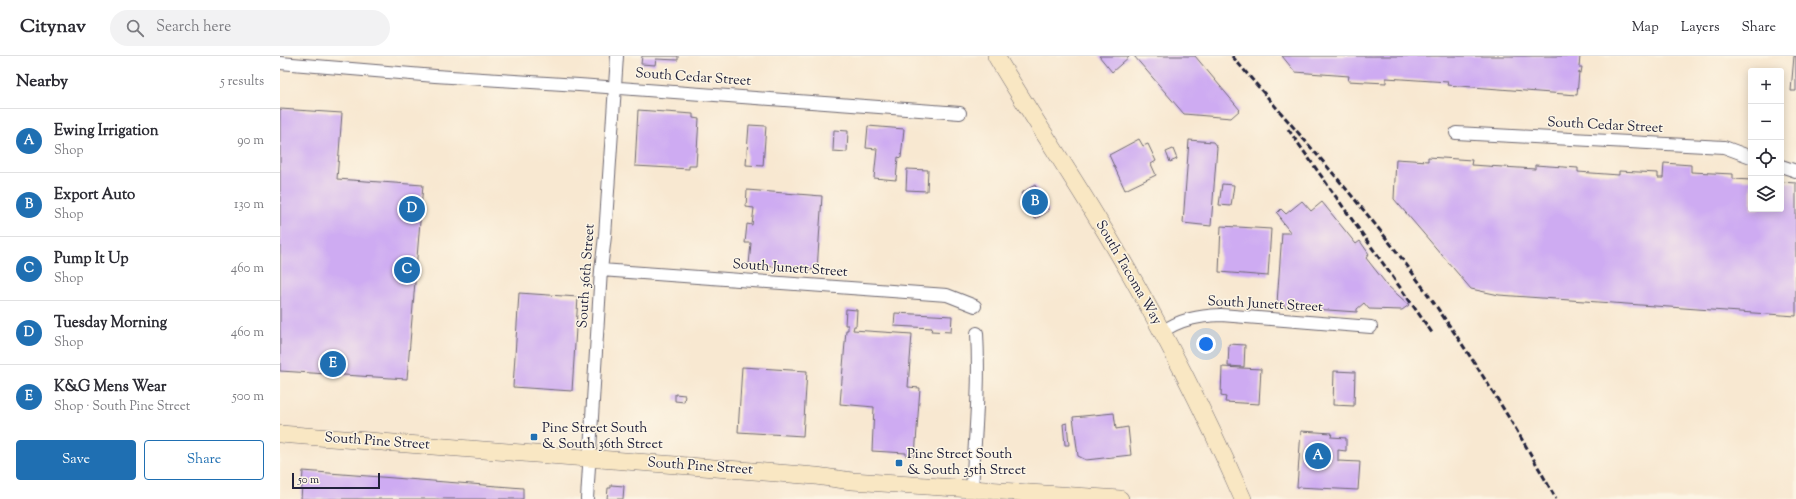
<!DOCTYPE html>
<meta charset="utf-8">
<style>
body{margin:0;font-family:"Sorts Mill Goudy",serif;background:#f2f2f3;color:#2b2b33}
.controls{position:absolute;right:12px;top:12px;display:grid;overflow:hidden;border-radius:4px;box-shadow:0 2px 10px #0003}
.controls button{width:36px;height:36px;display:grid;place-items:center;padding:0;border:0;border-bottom:1px solid #e1e1e2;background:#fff;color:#2b2b33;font:20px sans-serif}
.scale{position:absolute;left:12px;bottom:10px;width:88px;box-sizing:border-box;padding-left:4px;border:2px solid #22223b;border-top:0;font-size:11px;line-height:14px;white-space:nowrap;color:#22223b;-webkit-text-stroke:3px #fcf5e5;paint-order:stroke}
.you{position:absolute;left:926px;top:288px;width:14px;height:14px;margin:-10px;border:3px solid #fff;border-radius:50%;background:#1a73e8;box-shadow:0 0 0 6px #1a73e833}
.badge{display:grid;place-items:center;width:26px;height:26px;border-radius:50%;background:#1f6fb2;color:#fff;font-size:13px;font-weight:700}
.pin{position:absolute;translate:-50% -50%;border:2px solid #fff;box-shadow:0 1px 4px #0006}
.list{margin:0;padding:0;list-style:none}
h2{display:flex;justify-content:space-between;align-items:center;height:52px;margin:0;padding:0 16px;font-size:17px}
h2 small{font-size:13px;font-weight:400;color:#7c7c81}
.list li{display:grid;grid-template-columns:26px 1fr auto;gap:12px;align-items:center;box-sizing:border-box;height:64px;padding:0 16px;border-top:1px solid #e1e1e2}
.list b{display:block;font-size:15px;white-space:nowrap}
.list p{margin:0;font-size:13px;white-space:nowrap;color:#7c7c81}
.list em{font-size:13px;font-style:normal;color:#7c7c81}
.actions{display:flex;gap:8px;padding:12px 16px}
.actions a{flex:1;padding:9px 0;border:1px solid #1f6fb2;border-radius:4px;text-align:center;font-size:14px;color:#1f6fb2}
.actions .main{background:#1f6fb2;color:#fff}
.icon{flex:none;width:22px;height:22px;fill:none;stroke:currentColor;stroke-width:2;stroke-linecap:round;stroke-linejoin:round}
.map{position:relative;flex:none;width:1516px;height:443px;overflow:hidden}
header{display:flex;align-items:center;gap:24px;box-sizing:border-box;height:56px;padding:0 20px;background:#fff;border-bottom:1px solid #e1e1e2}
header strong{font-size:19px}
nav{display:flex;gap:22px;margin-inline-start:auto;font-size:14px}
.search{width:280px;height:36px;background:#f2f2f3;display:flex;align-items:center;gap:10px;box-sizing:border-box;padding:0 14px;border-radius:22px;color:#7c7c81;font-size:15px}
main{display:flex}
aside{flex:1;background:#fff}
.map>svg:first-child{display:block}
.building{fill:#ceabf2}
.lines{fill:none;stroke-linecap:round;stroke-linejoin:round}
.minor-casing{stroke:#6d6770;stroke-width:14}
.secondary-casing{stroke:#6d6770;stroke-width:18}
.minor{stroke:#fff;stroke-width:12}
.secondary{stroke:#f9e7c3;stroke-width:17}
.rail{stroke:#22223b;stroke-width:3;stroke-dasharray:6 3;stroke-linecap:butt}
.poi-dot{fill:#1f6fb2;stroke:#fcf5e5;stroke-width:1.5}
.labels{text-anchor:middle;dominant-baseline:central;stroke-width:3;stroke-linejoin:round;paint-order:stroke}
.street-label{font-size:14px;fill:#22223b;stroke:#fcf5e5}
.poi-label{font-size:14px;fill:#22223b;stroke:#fcf5e5;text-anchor:start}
</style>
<header>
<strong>Citynav</strong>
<div class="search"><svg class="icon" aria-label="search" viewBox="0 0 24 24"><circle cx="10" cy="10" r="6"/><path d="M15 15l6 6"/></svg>Search here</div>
<nav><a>Map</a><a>Layers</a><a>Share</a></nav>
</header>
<main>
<aside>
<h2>Nearby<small>5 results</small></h2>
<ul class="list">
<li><span class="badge">A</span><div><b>Ewing Irrigation</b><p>Shop</p></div><em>90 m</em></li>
<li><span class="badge">B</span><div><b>Export Auto</b><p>Shop</p></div><em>130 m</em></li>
<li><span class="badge">C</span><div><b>Pump It Up</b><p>Shop</p></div><em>460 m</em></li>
<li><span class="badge">D</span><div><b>Tuesday Morning</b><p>Shop</p></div><em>460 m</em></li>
<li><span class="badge">E</span><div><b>K&amp;G Mens Wear</b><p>Shop · South Pine Street</p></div><em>500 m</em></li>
</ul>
<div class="actions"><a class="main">Save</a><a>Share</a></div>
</aside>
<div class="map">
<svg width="1516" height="443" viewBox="0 0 1516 443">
<rect width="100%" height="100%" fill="#fcf5e5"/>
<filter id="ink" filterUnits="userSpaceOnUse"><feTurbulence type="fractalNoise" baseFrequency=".025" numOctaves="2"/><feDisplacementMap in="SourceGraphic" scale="8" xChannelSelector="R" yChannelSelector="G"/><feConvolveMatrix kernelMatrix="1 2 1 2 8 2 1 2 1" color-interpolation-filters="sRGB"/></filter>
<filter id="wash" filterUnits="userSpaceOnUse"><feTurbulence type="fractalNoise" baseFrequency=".012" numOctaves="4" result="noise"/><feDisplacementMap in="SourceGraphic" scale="16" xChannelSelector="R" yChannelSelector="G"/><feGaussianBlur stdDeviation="0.9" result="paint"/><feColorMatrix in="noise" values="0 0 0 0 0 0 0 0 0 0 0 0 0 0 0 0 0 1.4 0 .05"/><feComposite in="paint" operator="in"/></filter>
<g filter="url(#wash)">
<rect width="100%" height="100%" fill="#f8e8d1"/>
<g id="blocks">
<path class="building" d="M362 0H398V4L376 3 375 9 361 8Z
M819 0H850L832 16Z
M854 0H915L960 54 951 62 904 58Z
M1002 0H1300L1299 11H1302L1301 17 1299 16 1297 39 1167 29 1168 26 1106 22V27L1068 25 1069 20 1015 16Z
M1514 0H1516V35H1511Z
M0 53 62 57 57 123 143 129 127 323 0 315Z
M358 54 413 58V62L419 63 416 110H409V113L355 110Z
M469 69 486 70 483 110 466 109Z
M588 70 624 73 621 102 618 101 616 124 594 122 597 93 586 92Z
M554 74 568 75 567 96 553 95Z
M859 83 863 90 868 88 876 105 871 108 876 119 845 134 829 99Z
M909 84 933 86 937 91 931 170 903 167Z
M893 93 897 103 890 106 886 96Z
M1148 101 1192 104 1191 109 1255 113V109L1298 112V116L1339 119V115L1378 117V122H1383L1384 107 1411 109V116L1453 118V123L1471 124V153H1501V126L1516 127V260L1219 239 1191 233 1114 143 1116 103 1148 105Z
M627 113 648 114 647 135 626 134Z
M942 128 954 129 951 150 939 149Z
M755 129 769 155 755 163 741 137Z
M467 134 542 140 537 214 469 209 471 187H465L467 168 472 169 474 152 466 151Z
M1022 145 1031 155 1042 146 1076 188 1080 185 1089 198 1086 202 1108 230 1129 249 1122 254 1089 253 1084 247 1077 253V256L1004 251V248L997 247 1002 177H1011L1000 163 1001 162 997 157 1001 153 1006 158Z
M941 170 991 173 988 220 939 216Z
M239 237 298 241 292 335 233 331Z
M566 253 577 254 576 270H574L573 274 632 278 628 331 640 332 635 400H626V397L592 395 594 351 560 348 566 274H568V269H565Z
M615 257 672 260 671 276 651 275 652 272 614 270Z
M949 288 965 289 964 311 948 310Z
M462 311 527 315 523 380 458 376Z
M942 311 981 313 979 348 945 346 946 341 941 340Z
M1054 315 1075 316 1074 350 1053 349Z
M395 338 405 339 404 346 395 345Z
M834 357 836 373 848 371 851 399 806 404 798 400 793 361Z
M787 367 789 389H785L783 368Z
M1021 375 1052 377 1051 381 1066 382V395L1058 394V405L1080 406 1078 434 1017 431Z
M23 415 243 432V443H21Z
M331 429 344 430 343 443H327L328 432H331Z"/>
</g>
</g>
<g filter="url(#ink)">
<use href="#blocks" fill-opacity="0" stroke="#6d6770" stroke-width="1"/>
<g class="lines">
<g class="minor-casing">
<path id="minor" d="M0 7 155 20 299 29 680 57
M1176 77 1444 91 1471 101
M1501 110 1516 115
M321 214 667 239 695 250
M882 276C900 263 919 260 941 259L1091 271
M692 433C695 382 700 329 697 277
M307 443 321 214 325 180 337 0"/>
</g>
<g class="secondary-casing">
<path id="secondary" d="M716 0C747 53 782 104 814 157 870 248 920 345 963 443
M0 378 536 420 572 425 840 443"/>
</g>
<use href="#minor" class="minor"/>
<use href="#secondary" class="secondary"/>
<path class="rail" d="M952 0C1009 67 1069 133 1123 204 1179 280 1231 361 1276 443
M1008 73 1153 278"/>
</g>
</g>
<g class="poi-dot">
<rect x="250" y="377" width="8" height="8" rx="2"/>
<rect x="615" y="403" width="8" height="8" rx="2"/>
</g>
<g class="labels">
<g class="street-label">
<text transform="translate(413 22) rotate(4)">South Cedar Street</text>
<text transform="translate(1325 70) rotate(3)">South Cedar Street</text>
<text transform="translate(510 213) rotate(4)">South Junett Street</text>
<text transform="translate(848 217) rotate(60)">South Tacoma Way</text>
<text transform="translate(307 220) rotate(-86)">South 36th Street</text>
<text transform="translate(985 249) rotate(3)">South Junett Street</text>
<text transform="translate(97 386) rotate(4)">South Pine Street</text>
<text transform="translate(420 411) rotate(4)">South Pine Street</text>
</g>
<g class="poi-label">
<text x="262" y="373">Pine Street South<tspan x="262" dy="16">&amp; South 36th Street</tspan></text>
<text x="627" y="399">Pine Street South<tspan x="627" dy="16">&amp; South 35th Street</tspan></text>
</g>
</g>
</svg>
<div class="controls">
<button>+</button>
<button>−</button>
<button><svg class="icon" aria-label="locate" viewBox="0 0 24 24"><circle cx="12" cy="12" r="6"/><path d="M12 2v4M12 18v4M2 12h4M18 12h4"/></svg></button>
<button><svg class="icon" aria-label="layers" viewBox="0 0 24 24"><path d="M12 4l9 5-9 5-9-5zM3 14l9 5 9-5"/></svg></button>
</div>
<div class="scale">50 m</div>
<div class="you"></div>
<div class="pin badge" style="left:1038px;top:400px">A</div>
<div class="pin badge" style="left:755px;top:146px">B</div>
<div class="pin badge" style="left:127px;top:214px">C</div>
<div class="pin badge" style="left:132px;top:153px">D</div>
<div class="pin badge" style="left:53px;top:308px">E</div>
</div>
</main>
